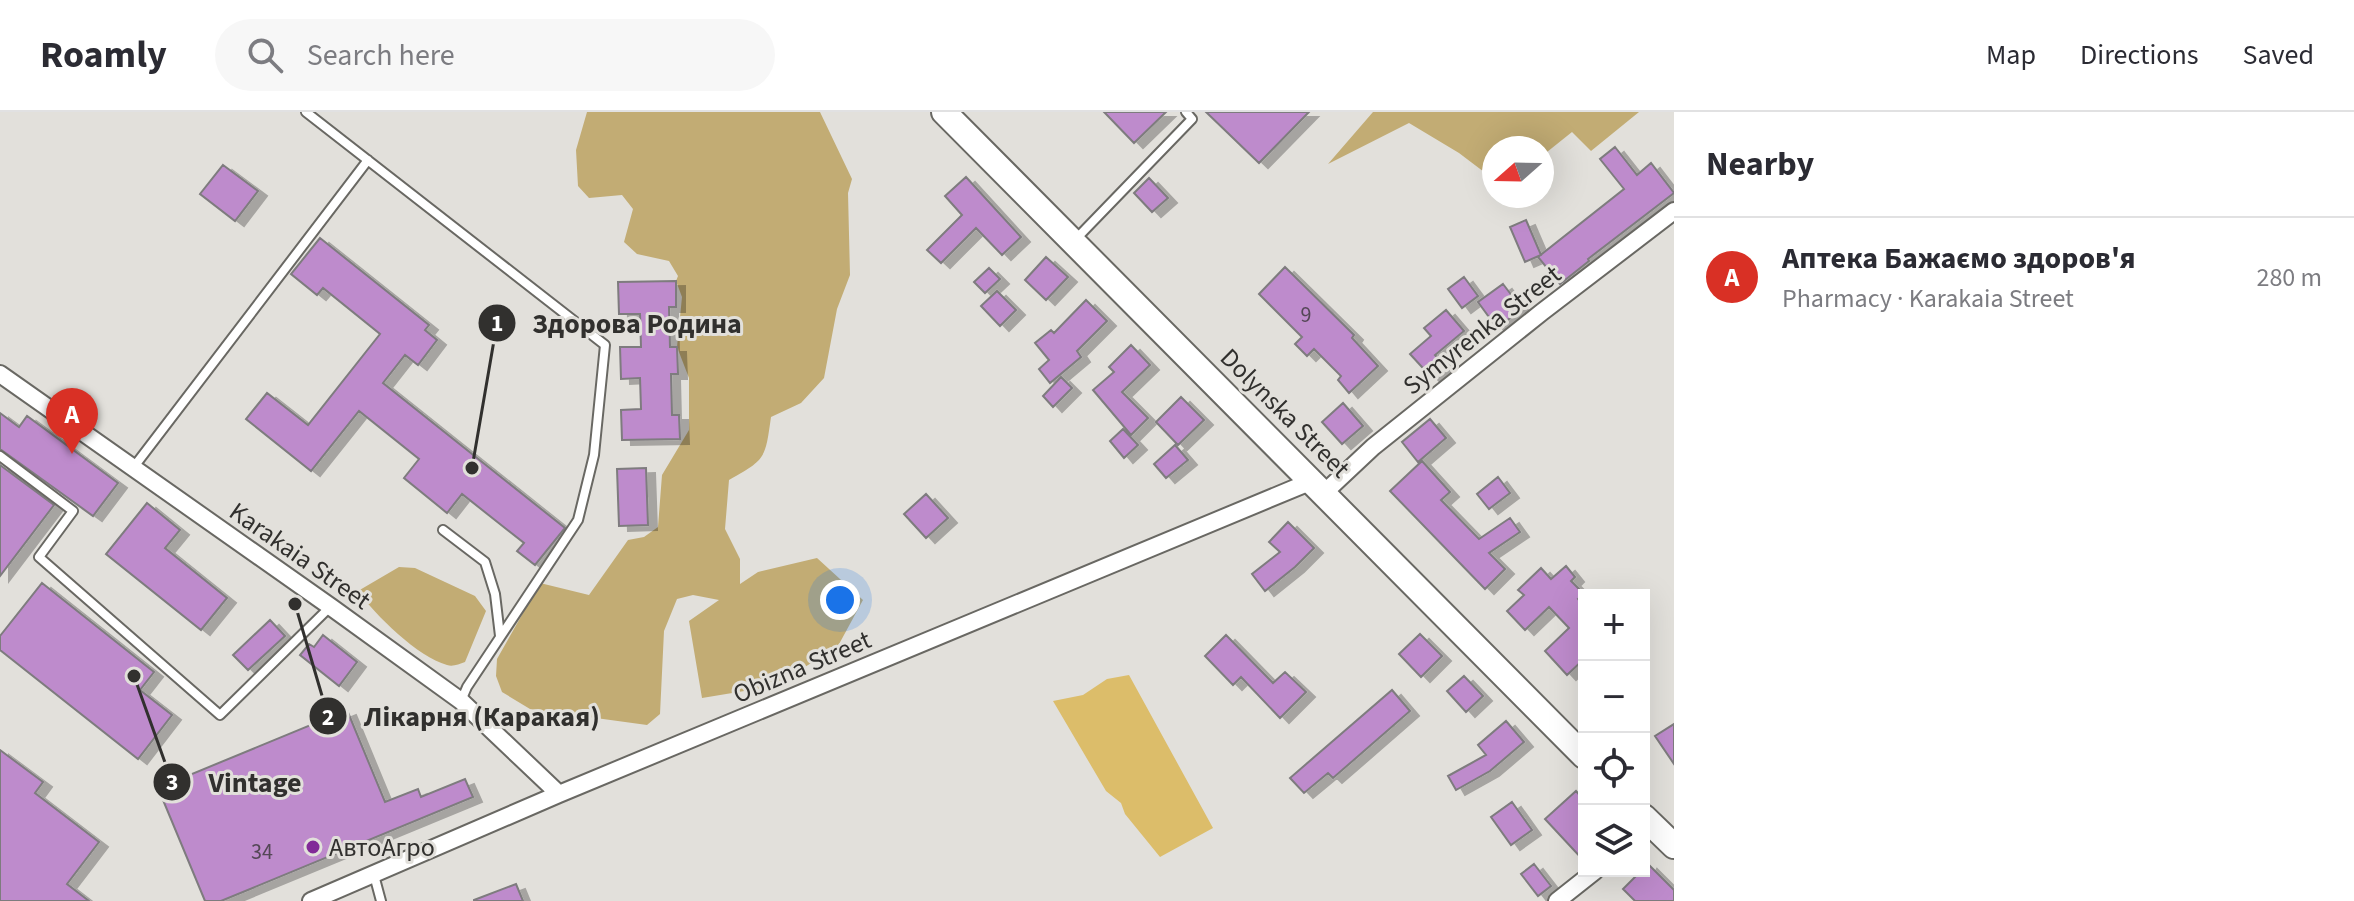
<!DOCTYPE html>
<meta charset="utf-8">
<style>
body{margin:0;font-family:"Source Sans 3",sans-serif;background:#f7f7f7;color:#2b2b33}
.controls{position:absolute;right:24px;bottom:24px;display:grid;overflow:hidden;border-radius:0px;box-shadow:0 8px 32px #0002}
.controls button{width:72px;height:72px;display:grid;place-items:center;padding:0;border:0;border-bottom:2px solid #e1e1e2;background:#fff;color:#2b2b33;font:40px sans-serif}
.compass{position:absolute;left:1482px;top:24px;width:72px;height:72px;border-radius:50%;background:#fff;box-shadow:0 8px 32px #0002;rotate:250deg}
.you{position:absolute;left:840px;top:488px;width:28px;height:28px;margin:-20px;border:6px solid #fff;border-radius:50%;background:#1a73e8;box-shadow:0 0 0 12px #1a73e833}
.badge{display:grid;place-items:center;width:52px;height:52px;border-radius:50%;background:#d93025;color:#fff;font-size:26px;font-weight:700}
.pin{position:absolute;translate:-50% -66px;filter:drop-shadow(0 2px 4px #0008)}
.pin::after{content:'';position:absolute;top:42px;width:28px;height:24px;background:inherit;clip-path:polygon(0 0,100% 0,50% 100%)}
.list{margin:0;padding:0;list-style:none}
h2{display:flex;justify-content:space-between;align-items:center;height:104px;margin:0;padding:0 32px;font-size:34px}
h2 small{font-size:26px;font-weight:400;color:#7c7c81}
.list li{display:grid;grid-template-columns:52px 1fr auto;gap:24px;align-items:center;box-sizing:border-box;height:120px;padding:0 32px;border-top:2px solid #e1e1e2}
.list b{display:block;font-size:30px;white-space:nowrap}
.list p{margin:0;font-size:26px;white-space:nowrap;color:#7c7c81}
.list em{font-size:26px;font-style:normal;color:#7c7c81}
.icon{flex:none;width:44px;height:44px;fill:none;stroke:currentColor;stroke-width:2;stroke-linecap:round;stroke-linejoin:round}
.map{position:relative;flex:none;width:1674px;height:789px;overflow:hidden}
header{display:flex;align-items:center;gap:48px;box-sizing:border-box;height:112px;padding:0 40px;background:#fff;border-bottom:2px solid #e1e1e2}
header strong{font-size:38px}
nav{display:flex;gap:44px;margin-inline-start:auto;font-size:28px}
.search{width:560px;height:72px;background:#f7f7f7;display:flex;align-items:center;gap:20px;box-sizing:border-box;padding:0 28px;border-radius:44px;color:#7c7c81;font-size:30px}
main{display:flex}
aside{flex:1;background:#fff}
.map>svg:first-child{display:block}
.green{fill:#c2ac74}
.water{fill:#dcbd6a}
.building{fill:#be8bcc;stroke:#7e7b7e;stroke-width:2;filter:url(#shadow)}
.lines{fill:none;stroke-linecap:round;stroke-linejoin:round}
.lane-casing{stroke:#696863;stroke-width:12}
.street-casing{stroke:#696863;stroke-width:20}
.secondary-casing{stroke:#696863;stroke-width:28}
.lane{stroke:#fff;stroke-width:8}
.street{stroke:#fff;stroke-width:16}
.secondary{stroke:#fff;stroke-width:24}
.poi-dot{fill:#822a98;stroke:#e2e0db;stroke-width:3}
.labels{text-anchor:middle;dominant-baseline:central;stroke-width:6;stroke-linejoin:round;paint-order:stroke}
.number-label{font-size:22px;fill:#544756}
.street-label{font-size:26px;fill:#31302e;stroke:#e2e0db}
.poi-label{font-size:26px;fill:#31302e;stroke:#e2e0db;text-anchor:start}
.leader{fill:none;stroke:#31302e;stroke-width:3}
.callout-dot{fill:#31302e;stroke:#e2e0db;stroke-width:3}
.mark-label{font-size:24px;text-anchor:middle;font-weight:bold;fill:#fff}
.callout-label{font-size:28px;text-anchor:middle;font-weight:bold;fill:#31302e;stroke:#e2e0db;stroke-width:6;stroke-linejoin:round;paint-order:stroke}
</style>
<header>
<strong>Roamly</strong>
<div class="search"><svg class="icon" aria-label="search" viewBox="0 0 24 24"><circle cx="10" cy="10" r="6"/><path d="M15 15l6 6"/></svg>Search here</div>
<nav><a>Map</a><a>Directions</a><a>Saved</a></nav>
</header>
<main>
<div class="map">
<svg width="1674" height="789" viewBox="0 0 1674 789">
<defs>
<filter id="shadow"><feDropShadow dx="9" dy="5" stdDeviation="0" flood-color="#0004"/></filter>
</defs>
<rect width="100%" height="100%" fill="#e2e0db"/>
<path class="green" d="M587 0H820L852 67 848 81 850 163 837 197 824 266 801 291 771 305C765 347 766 347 729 368L725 417 740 447V472L758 460 817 446 863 488 838 534 775 574 702 586 689 509 719 488 693 483 677 487 664 519 660 602 647 613 530 597 502 580 496 564 497 547 540 471 589 483 628 428 644 425 658 415 662 363 689 318V266L677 235 682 185 676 169 678 164 669 149 637 142 624 130 633 97 622 83 589 86 578 74 576 38Z
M1373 0H1639L1591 39 1572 20 1542 44V36H1494V64L1492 66 1459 41 1409 11 1328 52Z
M399 455 415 456 475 484 486 499 465 550C459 552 453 555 447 553 418 545 375 503 358 479Z"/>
<path class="water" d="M1129 563 1213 716 1160 745 1125 702 1121 691 1106 679 1053 589 1083 583 1107 567Z"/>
<path class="building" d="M1104 0H1166L1134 31Z
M1206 0H1309L1259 51Z
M1615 35 1637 63 1651 51 1674 81 1588 147 1589 149 1560 172 1538 145 1624 77 1600 47Z
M223 53 258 79 235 109 200 82Z
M966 65 1021 125 1002 143 976 116 941 151 927 138 962 103 945 84Z
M1149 66 1168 86 1152 100 1134 81Z
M1526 108 1541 143 1525 150 1510 115Z
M320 126 429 213 425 218 437 228 418 253 405 243 383 271 565 416 535 453 517 439 524 431 462 382 447 401 404 366 419 347 359 299 311 359 246 307 267 281 308 313 380 222 323 176 317 183 291 162Z
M1046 145 1068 165 1046 188 1025 168Z
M1285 155 1354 223 1352 226 1378 254 1349 281 1338 268 1341 264 1314 237 1307 244 1295 232 1302 225 1259 182Z
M989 156 1000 167 985 181 974 170Z
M1464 165 1478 184 1462 196 1448 177Z
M676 169V195H669L670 235H677L678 262H671L672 303H679L680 327 622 328 621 298 641 297 640 266 621 267 620 235H641L640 202H619L618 170Z
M1503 172 1522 197 1497 216 1478 190Z
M997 179 1016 198 1000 214 981 194Z
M1086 188 1107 209 1077 239 1081 245 1050 271 1039 257 1049 248 1035 231 1051 218 1054 221Z
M1446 198 1464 219 1435 243 1446 255 1433 267 1410 242 1431 224 1424 216Z
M1131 233 1150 253 1122 280 1148 306 1131 323 1093 278 1114 260 1109 255Z
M1061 265 1072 276 1053 295 1043 284Z
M1181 285 1204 308 1178 333 1156 310Z
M1343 291 1363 314 1342 332 1322 310Z
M0 301 19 315 27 304 118 371 93 404 0 337Z
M1430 307 1446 326 1418 350 1402 330Z
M1123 317 1138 333 1124 346 1110 329Z
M1175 333 1188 348 1166 366 1154 352Z
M1422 349 1450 380 1441 388 1479 427 1510 406 1520 420 1489 441 1505 457 1485 477 1390 379Z
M0 353 54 393 0 464Z
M646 356 648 413 619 414 617 357Z
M1498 365 1510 381 1489 397 1477 382Z
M926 382 948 406 926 426 904 402Z
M147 391 180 418 165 436 227 486 201 518 106 442Z
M1288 410 1314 436 1295 455 1265 479 1252 462 1280 440 1269 430Z
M1566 454 1575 465 1571 469 1584 482 1578 487 1584 495V547L1567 563 1545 539 1569 516 1549 495 1525 518 1507 499 1524 483 1518 478 1541 456 1551 467Z
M42 471 154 560 140 578 172 603 138 647 0 538V524Z
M270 508 285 524 248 558 233 543Z
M1420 522 1442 544 1421 565 1399 542Z
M323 523 357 550 339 574 300 543 309 532 314 535Z
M1226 523 1273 571 1285 560 1306 580 1280 606 1241 565 1233 573 1205 544Z
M1464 564 1483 584 1466 600 1447 579Z
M1392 578 1410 599 1333 666 1328 661 1304 681 1290 666Z
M347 598 385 690 418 677 421 685 465 667 473 685 221 789H205L158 676Z
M1506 609 1524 630 1490 659 1456 678 1448 664 1486 643 1478 633Z
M1674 612V652L1655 624Z
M0 638 43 670 35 681 99 730 67 772 89 789H0Z
M1576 679 1584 688V749L1545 707Z
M1512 690 1532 718 1511 733 1491 705Z
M1534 752 1551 774 1538 784 1521 762Z
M1648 752 1674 778V789H1635L1623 777 1641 759H1644Z
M516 772 523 789H474V788Z"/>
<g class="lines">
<g class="lane-casing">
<path id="lane" d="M306 0 605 233 594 343 578 408 467 575 461 589
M1074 129 1192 7 1186 0
M0 344 73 399 39 445 220 603 330 495
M133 356 368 48
M443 418 485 450 495 482 500 524
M374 763 381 789"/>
</g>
<g class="street-casing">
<path id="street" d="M0 262 331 495 461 589 559 682
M1324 381 1373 335 1542 200 1674 99
M311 789 559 682 1312 369
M1557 789 1595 759"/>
</g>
<g class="secondary-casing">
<path id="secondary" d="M944 0 1584 644
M1644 705 1674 734"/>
</g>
<use href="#lane" class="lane"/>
<use href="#street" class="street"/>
<use href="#secondary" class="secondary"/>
</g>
<circle class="poi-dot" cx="313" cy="735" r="8"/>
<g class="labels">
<g class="number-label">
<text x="1306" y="203">9</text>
<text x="262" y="740">34</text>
</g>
<g class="street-label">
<text transform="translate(1482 218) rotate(-38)">Symyrenka Street</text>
<text transform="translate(1285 301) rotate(45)">Dolynska Street</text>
<text transform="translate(300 444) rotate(35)">Karakaia Street</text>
<text transform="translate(802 555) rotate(-23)">Obizna Street</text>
</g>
<g class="poi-label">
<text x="329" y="735">АвтоАгро</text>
</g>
</g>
<path class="leader" d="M472 356L497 211M295 492L328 604M134 564L172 670"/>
<g class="callout-dot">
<circle cx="472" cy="356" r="8"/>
<circle cx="295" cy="492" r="8"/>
<circle cx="134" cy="564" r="8"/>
<circle cx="497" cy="211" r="20"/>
<circle cx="328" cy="604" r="20"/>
<circle cx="172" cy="670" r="20"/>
</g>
<g class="mark-label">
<text x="497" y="219">1</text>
<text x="328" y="613">2</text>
<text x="172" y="678">3</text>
</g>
<g class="callout-label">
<text x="637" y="221">Здорова Родина</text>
<text x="482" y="614">Лікарня (Каракая)</text>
<text x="255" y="680">Vintage</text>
</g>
</svg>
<div class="controls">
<button>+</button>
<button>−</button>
<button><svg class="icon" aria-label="locate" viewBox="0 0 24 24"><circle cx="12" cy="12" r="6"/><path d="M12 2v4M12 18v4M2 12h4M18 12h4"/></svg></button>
<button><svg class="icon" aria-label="layers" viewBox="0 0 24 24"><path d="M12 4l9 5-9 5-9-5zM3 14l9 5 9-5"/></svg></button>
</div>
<svg class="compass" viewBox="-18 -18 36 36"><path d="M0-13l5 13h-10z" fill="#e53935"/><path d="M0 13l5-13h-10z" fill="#7c7c81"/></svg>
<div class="you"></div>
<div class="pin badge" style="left:72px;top:342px">A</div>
</div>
<aside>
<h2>Nearby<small></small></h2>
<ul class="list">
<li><span class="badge">A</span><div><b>Аптека Бажаємо здоров'я</b><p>Pharmacy · Karakaia Street</p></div><em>280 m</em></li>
</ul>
</aside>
</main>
